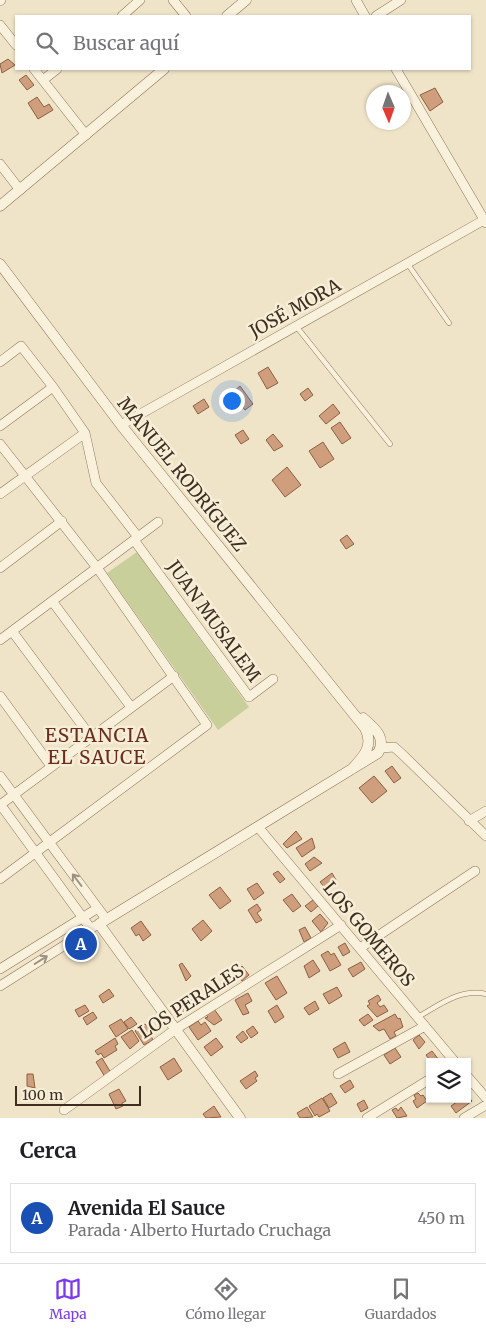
<!DOCTYPE html>
<html lang="es">
<meta charset="utf-8">
<style>
body{margin:0;font-family:Merriweather,serif;background:#f6f6f6;color:#202124}
.controls{position:absolute;right:15px;bottom:15px;display:grid;overflow:hidden;border-radius:0px;box-shadow:0 1px 4px #0004}
.controls button{width:45px;height:45px;display:grid;place-items:center;padding:0;border:0;border-bottom:1px solid #e0e0e0;background:#fff;color:#202124;font:25px sans-serif}
.compass{position:absolute;left:366px;top:85px;width:45px;height:45px;border-radius:50%;background:#fff;box-shadow:0 1px 4px #0004;rotate:178deg}
.scale{position:absolute;left:15px;bottom:12px;width:126px;box-sizing:border-box;padding-left:5px;border:2px solid #3d2e20;border-top:0;font-size:14px;line-height:18px;white-space:nowrap;color:#3d2e20;-webkit-text-stroke:4px #f7eed8;paint-order:stroke}
.you{position:absolute;left:231px;top:400px;width:18px;height:18px;margin:-12px;border:4px solid #fff;border-radius:50%;background:#1a73e8;box-shadow:0 0 0 8px #1a73e833}
.badge{display:grid;place-items:center;width:32px;height:32px;border-radius:50%;background:#7c3aed;color:#fff;font-size:16px;font-weight:700}
.pin{position:absolute;translate:-50% -50%;border:2px solid #fff;box-shadow:0 1px 5px #0006}
.list{margin:0;padding:0;list-style:none}
h2{display:flex;justify-content:space-between;align-items:center;height:65px;margin:0;padding:0 20px;font-size:21px}
h2 small{font-size:16px;font-weight:400;color:#757577}
.list li{display:grid;grid-template-columns:32px 1fr auto;gap:15px;align-items:center;box-sizing:border-box;height:70px;margin:0 10px 10px;padding:0 10px;border:1px solid #e0e0e0;border-radius:0px}
.list b{display:block;font-size:19px;white-space:nowrap}
.list p{margin:0;font-size:16px;white-space:nowrap;color:#757577}
.list em{font-size:16px;font-style:normal;color:#757577}
.icon{flex:none;width:28px;height:28px;fill:none;stroke:currentColor;stroke-width:2;stroke-linecap:round;stroke-linejoin:round}
.map{position:relative;flex:none;width:486px;height:1118px;overflow:hidden}
.search{position:absolute;background:#fff;box-shadow:0 1px 4px #0004;left:15px;right:15px;top:15px;height:55px;display:flex;align-items:center;gap:12px;box-sizing:border-box;padding:0 18px;border-radius:0px;color:#757577;font-size:19px}
.sheet{height:145px;background:#fff}
nav{display:flex;justify-content:space-around;align-items:center;box-sizing:border-box;height:70px;border-top:1px solid #e0e0e0;background:#fff;font-size:14px;color:#757577}
nav a{display:grid;justify-items:center;gap:2px}
nav .on{color:#7c3aed}
.map>svg:first-child{display:block}
.green{fill:#c9cf9b}
.building{fill:#cf9f7d;stroke:#8d5f41}
.lines{fill:none;stroke-linecap:round;stroke-linejoin:round}
.service-casing{stroke:#8d765c;stroke-width:5.5}
.minor-casing{stroke:#8d765c;stroke-width:10}
.tertiary-casing{stroke:#8d765c;stroke-width:11}
.service{stroke:#faf1dc;stroke-width:4.5}
.minor{stroke:#faf1dc;stroke-width:9}
.tertiary{stroke:#faf1dc;stroke-width:10}
.oneway{stroke:#9c907e}
.labels{text-anchor:middle;dominant-baseline:central;stroke-width:5;stroke-linejoin:round;paint-order:stroke}
.street-label{font-size:18px;fill:#3d2e20;stroke:#f7eed8}
.neighbourhood-label{font-size:19px;letter-spacing:1px;fill:#6b2e1e;stroke:#f7eed8}
</style>
<div class="map">
<svg width="486" height="1118" viewBox="0 0 486 1118">
<rect width="100%" height="100%" fill="#f0e4c8"/>
<path class="green" d="M137 552 249 707 218 730 107 573Z"/>
<path class="building" d="M8 59 15 65 2 73 0 64Z
M26 75 34 85 27 90 19 80Z
M435 88 443 102 430 111 420 95Z
M37 97 44 107 49 104 53 110 38 119 28 103Z
M268 367 278 383 267 389 258 373Z
M240 386 253 404 245 410 232 393Z
M308 388 313 395 305 401 300 394Z
M204 399 209 407 198 414 193 406Z
M333 404 340 413 326 424 319 416Z
M340 422 351 438 342 444 331 428Z
M243 430 249 439 241 444 235 435Z
M273 434 283 446 274 451 266 440Z
M323 442 334 459 320 468 309 451Z
M287 467 301 485 285 497 272 480Z
M347 535 354 544 346 549 340 540Z
M392 766 401 778 394 783 385 771Z
M374 776 387 791 372 803 359 788Z
M296 831 302 839 287 848 283 844Z
M312 838 315 848 302 857 296 848Z
M314 857 322 863 310 871 305 864Z
M278 871 285 879 280 883 273 874Z
M332 873 336 880 326 889 320 882Z
M257 883 264 893 254 900 247 889Z
M220 887 231 901 220 909 209 895Z
M292 894 301 906 293 912 283 900Z
M313 900 318 906 311 912 305 906Z
M257 904 261 910 257 913 262 920 256 923 248 910Z
M320 914 328 923 321 932 312 921Z
M203 920 212 931 201 941 192 929Z
M141 921 151 935 143 941 139 934 136 936 131 928Z
M305 927 311 938 304 942 299 930Z
M345 943 350 952 343 956 338 947Z
M328 951 331 955 334 953 341 965 330 971 321 955Z
M313 960 320 971 309 978 304 966Z
M361 962 365 969 353 977 348 969Z
M182 963 191 976 186 981 179 965Z
M242 966 249 975 242 981 234 972Z
M277 976 287 993 276 1000 265 983Z
M337 987 342 996 329 1004 323 994Z
M109 989 114 996 103 1003 99 996Z
M248 993 252 1001 245 1005 249 1013 243 1015 235 1000Z
M378 995 381 1000 377 1003 380 1007 384 1005 388 1011 377 1017 367 1006 370 1004 368 1001Z
M192 998 196 1005 181 1013 178 1006Z
M315 1001 319 1009 309 1015 304 1008Z
M85 1005 89 1011 79 1017 75 1010Z
M277 1005 284 1017 275 1023 268 1011Z
M214 1009 222 1020 214 1025 205 1018 208 1017 206 1015Z
M93 1012 97 1018 87 1025 83 1018Z
M368 1014 373 1020 364 1026 359 1020Z
M395 1014 398 1019 400 1018 403 1027 394 1032 396 1036 390 1039 384 1029 379 1031 373 1026Z
M131 1017 137 1024 129 1029 124 1022Z
M121 1019 128 1029 116 1037 109 1026Z
M198 1021 201 1025 205 1022 211 1031 198 1040 189 1027Z
M145 1024 154 1034 151 1036 153 1040 144 1045 135 1031Z
M253 1026 258 1033 251 1038 246 1031Z
M132 1030 139 1041 130 1049 121 1037Z
M243 1031 248 1038 241 1043 236 1037Z
M419 1035 425 1042 419 1049 413 1040Z
M115 1038 118 1044 115 1046 117 1050 104 1058 101 1053 98 1055 95 1051Z
M216 1038 223 1047 211 1056 204 1047Z
M345 1042 350 1052 338 1058 333 1049Z
M395 1048 401 1057 390 1064 384 1055Z
M432 1051 439 1060 437 1062H431L426 1055Z
M102 1058 111 1073 105 1077 96 1062Z
M174 1058 182 1071 168 1080 160 1067Z
M255 1071 258 1076 255 1078 257 1081 246 1089 240 1081Z
M27 1074H33L35 1088 27 1086Z
M350 1080 354 1087 345 1093 340 1086Z
M119 1089 126 1101 122 1103 123 1106 116 1109 109 1094Z
M331 1093 337 1103 329 1108 323 1098Z
M418 1093 421 1096 423 1095 427 1101 417 1108 413 1101 416 1099 414 1095Z
M467 1095 472 1101 456 1113 451 1106 461 1099H467Z
M322 1098 330 1111 319 1117 317 1114 315 1116 309 1106Z
M364 1100 368 1108 361 1112 357 1104Z
M214 1106 221 1117 206 1118 203 1114Z
M307 1107 313 1117 300 1118 297 1113Z
M401 1107 407 1116 397 1118 392 1110 396 1108 398 1111Z"/>
<g class="lines">
<g class="service-casing">
<path id="service" d="M407 263 449 323
M296 326 390 444
M418 1017C439 1005 461 988 486 994"/>
</g>
<g class="minor-casing">
<path id="minor" d="M173 0 186 16
M356 0 365 16
M0 1 1 0
M122 16 140 0
M376 16 401 0
M0 25 16 45
M34 69 86 135
M396 69 486 223
M43 80 57 69
M0 164 20 190
M0 362 21 346 53 387 85 433 96 483 138 537
M121 425 484 220
M0 426 53 387
M0 444 98 569 207 725 0 879
M0 494 85 433
M134 540 249 697 273 679
M0 568 62 521
M52 601 131 707
M12 631 91 737
M0 640 158 522
M0 696 51 766
M381 748 394 747 402 754 486 836
M0 776 106 919
M0 804 91 929
M0 805 174 676
M469 821 486 811
M258 827 455 1062
M360 948 475 871
M0 969 98 908
M0 986 95 926
M338 1074 425 1026
M467 1076 486 1098
M64 1110 176 1029 341 925
M367 1118 430 1079
M464 1118 486 1105"/>
</g>
<g class="tertiary-casing">
<path id="tertiary" d="M227 16 246 0
M0 206 164 69
M0 264 121 425 365 728C374 746 364 756 352 769
M240 1118 99 924 378 753C387 737 374 728 363 718"/>
</g>
<use href="#service" class="service"/>
<use href="#minor" class="minor"/>
<use href="#tertiary" class="tertiary"/>
</g>
<defs><path id="oneway-shaft" d="M-6 0H5M1.5-3L5.5 0L1.5 3" fill="none" stroke-width="1.6" stroke-linecap="round" stroke-linejoin="round" transform="scale(1.25)"/></defs>
<g class="oneway">
<use href="#oneway-shaft" transform="translate(77 880) rotate(-127)"/>
<use href="#oneway-shaft" transform="translate(41 960) rotate(-32)"/>
</g>
<g class="labels">
<g class="street-label">
<text transform="translate(295 308) rotate(-29)">JOSÉ MORA</text>
<text transform="translate(182 474) rotate(51)">MANUEL RODRÍGUEZ</text>
<text transform="translate(214 621) rotate(54)">JUAN MUSALEM</text>
<text transform="translate(369 934) rotate(50)">LOS GOMEROS</text>
<text transform="translate(191 1001) rotate(-33)">LOS PERALES</text>
</g>
<g class="neighbourhood-label">
<text x="97" y="735">ESTANCIA<tspan x="97" dy="22">EL SAUCE</tspan></text>
</g>
</g>
</svg>
<div class="controls">
<button><svg class="icon" aria-label="layers" viewBox="0 0 24 24"><path d="M12 4l9 5-9 5-9-5zM3 14l9 5 9-5"/></svg></button>
</div>
<svg class="compass" viewBox="-18 -18 36 36"><path d="M0-13l5 13h-10z" fill="#e53935"/><path d="M0 13l5-13h-10z" fill="#757577"/></svg>
<div class="scale">100 m</div>
<div class="you"></div>
<div class="pin badge" style="left:81px;top:944px;background:#1a4fb4">A</div>
<div class="search"><svg class="icon" aria-label="search" viewBox="0 0 24 24"><circle cx="10" cy="10" r="6"/><path d="M15 15l6 6"/></svg>Buscar aquí</div>
</div>
<section class="sheet">
<h2>Cerca<small></small></h2>
<ul class="list">
<li><span class="badge" style="background:#1a4fb4">A</span><div><b>Avenida El Sauce</b><p>Parada · Alberto Hurtado Cruchaga</p></div><em>450 m</em></li>
</ul>
</section>
<nav>
<a class="on"><svg class="icon" aria-label="map" viewBox="0 0 24 24"><path d="M3 6l6-2 6 2 6-2v14l-6 2-6-2-6 2zM9 4v14M15 6v14"/></svg>Mapa</a>
<a><svg class="icon" aria-label="directions" viewBox="0 0 24 24"><path d="M12 3l9 9-9 9-9-9zM9 14v-3h6M13 9l2 2-2 2"/></svg>Cómo llegar</a>
<a><svg class="icon" aria-label="saved" viewBox="0 0 24 24"><path d="M7 4h10v16l-5-4-5 4z"/></svg>Guardados</a>
</nav>
